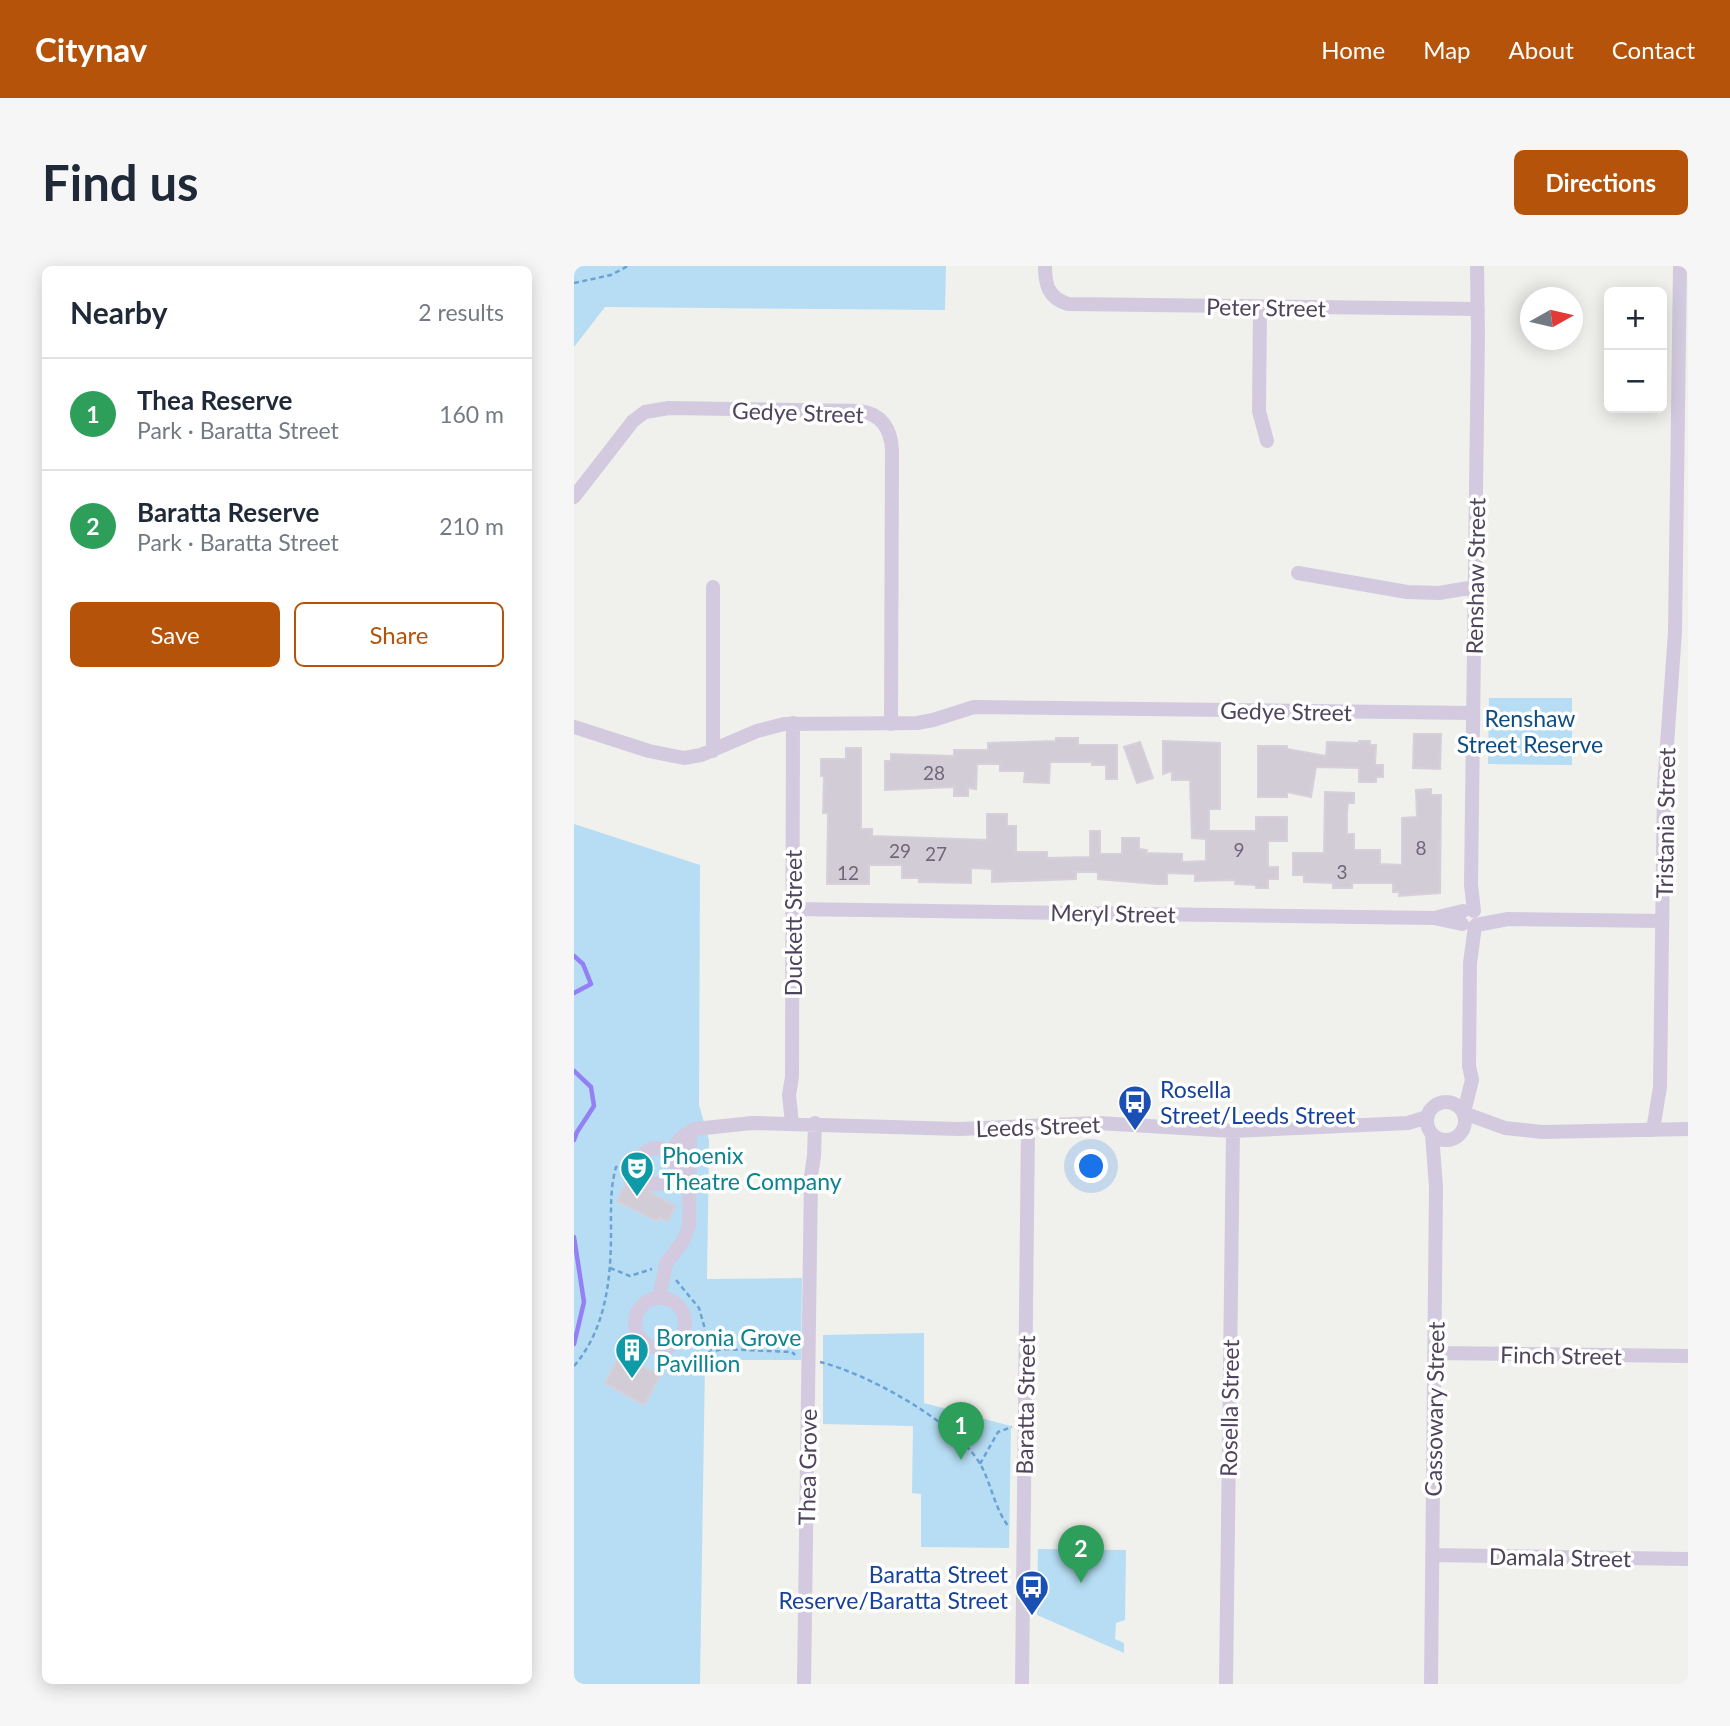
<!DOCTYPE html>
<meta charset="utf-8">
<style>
body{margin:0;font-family:Lato,sans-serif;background:#f6f6f7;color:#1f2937}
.controls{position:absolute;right:21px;top:21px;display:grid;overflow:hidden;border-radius:10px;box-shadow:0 4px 18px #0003}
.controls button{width:63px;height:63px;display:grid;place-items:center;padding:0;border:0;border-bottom:2px solid #e0e1e3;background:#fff;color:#1f2937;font:35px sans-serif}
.compass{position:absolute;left:946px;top:21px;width:63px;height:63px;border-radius:50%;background:#fff;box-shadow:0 4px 18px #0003;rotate:82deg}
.you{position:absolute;left:518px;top:901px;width:24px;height:24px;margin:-18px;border:5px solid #fff;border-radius:50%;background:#1a73e8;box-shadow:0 0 0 10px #1a73e833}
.badge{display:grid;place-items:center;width:46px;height:46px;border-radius:50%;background:#b45309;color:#fff;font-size:23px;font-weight:700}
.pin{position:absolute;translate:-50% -58px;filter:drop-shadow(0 2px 4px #0008)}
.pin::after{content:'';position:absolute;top:37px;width:24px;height:21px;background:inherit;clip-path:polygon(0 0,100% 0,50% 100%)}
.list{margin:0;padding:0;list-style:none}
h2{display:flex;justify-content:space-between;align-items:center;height:91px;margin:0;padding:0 28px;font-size:30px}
h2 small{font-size:23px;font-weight:400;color:#747a83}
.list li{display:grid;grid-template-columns:46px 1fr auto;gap:21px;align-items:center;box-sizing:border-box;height:112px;padding:0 28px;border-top:2px solid #e0e1e3}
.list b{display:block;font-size:26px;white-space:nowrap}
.list p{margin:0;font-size:23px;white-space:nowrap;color:#747a83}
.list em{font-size:23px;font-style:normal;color:#747a83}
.actions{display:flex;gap:14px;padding:21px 28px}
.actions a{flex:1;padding:16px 0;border:2px solid #b45309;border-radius:10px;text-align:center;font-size:24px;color:#b45309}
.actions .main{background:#b45309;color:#fff}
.map{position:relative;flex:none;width:1114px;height:1418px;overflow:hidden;border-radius:10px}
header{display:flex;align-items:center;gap:42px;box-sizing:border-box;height:98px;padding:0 35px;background:#b45309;color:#fff}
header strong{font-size:33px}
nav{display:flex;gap:38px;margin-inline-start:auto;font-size:24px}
.intro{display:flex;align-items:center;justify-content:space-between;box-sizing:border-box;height:168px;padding:0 42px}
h1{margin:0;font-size:49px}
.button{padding:18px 32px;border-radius:10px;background:#b45309;color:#fff;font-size:24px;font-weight:700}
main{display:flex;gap:42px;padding:0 42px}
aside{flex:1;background:#fff;border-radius:10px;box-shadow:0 4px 18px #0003}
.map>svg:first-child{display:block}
.green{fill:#b6ddf3}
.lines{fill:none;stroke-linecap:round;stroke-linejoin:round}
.stream{stroke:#947ff4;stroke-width:4.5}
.building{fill:#d2ccd6;stroke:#d7d0da;stroke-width:2}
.path{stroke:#6ba2d4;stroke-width:2.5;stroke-dasharray:5 3.5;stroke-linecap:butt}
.minor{stroke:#d3cadf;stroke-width:14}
.labels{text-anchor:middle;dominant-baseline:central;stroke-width:7;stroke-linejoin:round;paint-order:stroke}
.number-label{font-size:19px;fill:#70667a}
.street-label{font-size:23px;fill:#4f445c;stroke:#fff}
.park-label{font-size:23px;fill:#0e4d84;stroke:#fff}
.transit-label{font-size:23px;fill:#164399;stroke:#fff;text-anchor:start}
.culture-label{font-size:23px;fill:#0d838f;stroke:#fff;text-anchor:start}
</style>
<header>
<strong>Citynav</strong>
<nav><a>Home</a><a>Map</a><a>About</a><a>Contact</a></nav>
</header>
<div class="intro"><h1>Find us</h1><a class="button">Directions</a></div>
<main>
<aside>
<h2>Nearby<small>2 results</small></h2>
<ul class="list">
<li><span class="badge" style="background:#2e9e5b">1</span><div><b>Thea Reserve</b><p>Park · Baratta Street</p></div><em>160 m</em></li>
<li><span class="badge" style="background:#2e9e5b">2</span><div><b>Baratta Reserve</b><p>Park · Baratta Street</p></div><em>210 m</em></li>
</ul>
<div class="actions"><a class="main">Save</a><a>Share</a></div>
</aside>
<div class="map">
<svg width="1114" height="1418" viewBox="0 0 1114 1418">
<rect width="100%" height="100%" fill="#f0f0ed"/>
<path class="green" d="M0 0H372L371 44 31 41 0 81Z
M915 432H998V499L914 498Z
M0 558 126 599 125 839 135 874 133 1013 228 1012 227 1094H131L126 1418H0Z
M350 1067V1137L437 1160 435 1282 347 1281V1228L338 1227 339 1160 249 1158V1069Z
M464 1283 552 1284 551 1354 542 1357 541 1373 550 1377V1387L463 1349Z"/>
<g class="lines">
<path class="stream" d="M0 690 9 698 17 718 0 727
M0 805 17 821 20 840 3 866 0 874
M0 971 10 1036 0 1078"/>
</g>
<path class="building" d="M840 468H867L866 503 839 502Z
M482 472H504V479H543V513H532V499H518V496H476L475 517 450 516 451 505H426V498H403L402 523 394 522V530H380V521L311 524V495H317V488L380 490V484H414V477L482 475Z
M589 475 646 477V543H635V565H682V551H713V575H694V601H704V613H694V622H682V619L661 618V614L621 615V608L593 607V618H582L524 613V606H502V613L418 616V603L397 602V617L345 616V612H328V599H295V618H253L254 547H249L250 510H247V493H272V482H287V563H298V570L413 574V548H433V560H442V586H473V592L516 591V565H526V588H548V572H565V583L573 584 572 587 608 588V596L632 595V573L618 572 616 514H598V505L589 508Z
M785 475H796V479H802L801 499H809V511H802V516H785V502L742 501 737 531 713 526V531H684V480H713V483L752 490 753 476 785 477Z
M566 476 579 512 563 517 550 481Z
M857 523V529H867L866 627 825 630V626H819V617H778V622H759V617L730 616V609H719V587H750L751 526 780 527V537H774L773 545V568H780V584H806V598L828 599V552L843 551 842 524Z
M56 909 79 921 76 927 101 940 94 955 85 951 83 955 43 935Z
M46 1088 86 1110 70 1139 31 1117Z"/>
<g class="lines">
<path class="path" d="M0 17 37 9 54 0
M36 1002 56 1010 78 1003
M102 1014 125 1042 137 1084
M90 1081 93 1099 97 1106 127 1088 149 1083 218 1086 221 1089
M246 1096C294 1108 375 1153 403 1193 417 1213 419 1241 435 1261
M0 1100C32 1063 37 1013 37 966 37 944 36 922 42 901L65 900
M406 1198 424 1166 438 1161"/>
<path class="minor" d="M471 0C471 18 474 32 494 38L904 43
M686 41 685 145 693 175
M0 231 59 155 71 146 95 142 286 145C308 148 317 163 318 184L317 458
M724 307 833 326 865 327 901 321
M0 461 75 485 110 492 127 489 183 465 210 458 343 457 359 454 400 441 899 447
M139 485V321
M219 643 860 652 888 658
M900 645 897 619 904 68 903 0
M864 651 889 645
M902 659 934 653 1088 655
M853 855a19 19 0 1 1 38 0a19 19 0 1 1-38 0Z
M890 846 898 814 895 800 896 697 901 660
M890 847 931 862 968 866 1114 863
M218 857 215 829 218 811 219 457
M1079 864 1086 821 1090 521 1101 366 1106 0
M65 900a18 18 0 1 1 36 0a18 18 0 1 1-36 0Z
M95 886 109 870 121 863 178 857 385 863 524 857 659 865 834 857 853 851
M85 1032 92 998 109 975 115 960 116 865
M61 1057a25 25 0 1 1 50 0a25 25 0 1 1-50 0Z
M860 1087 1114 1090
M858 1289 1114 1293
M230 1418 237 910 240 890 241 857
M448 1418 454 860
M652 1418 659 865
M857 1418 862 921 858 868"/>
</g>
<defs>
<g id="bus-pin" transform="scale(1.75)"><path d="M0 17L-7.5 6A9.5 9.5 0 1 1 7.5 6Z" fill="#1a4fb4" stroke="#fff"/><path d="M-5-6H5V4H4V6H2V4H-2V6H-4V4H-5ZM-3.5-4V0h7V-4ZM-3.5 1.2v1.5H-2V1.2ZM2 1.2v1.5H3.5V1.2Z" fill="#fff"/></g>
<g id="theatre-pin" transform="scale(1.75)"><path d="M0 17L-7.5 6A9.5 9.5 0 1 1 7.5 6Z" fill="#0f9aa8" stroke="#fff"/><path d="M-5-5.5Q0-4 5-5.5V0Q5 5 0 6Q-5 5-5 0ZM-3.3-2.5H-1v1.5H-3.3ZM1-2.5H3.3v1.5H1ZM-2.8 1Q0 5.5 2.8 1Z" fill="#fff"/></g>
<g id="building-pin" transform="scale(1.75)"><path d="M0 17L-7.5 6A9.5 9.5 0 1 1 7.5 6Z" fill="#0f9aa8" stroke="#fff"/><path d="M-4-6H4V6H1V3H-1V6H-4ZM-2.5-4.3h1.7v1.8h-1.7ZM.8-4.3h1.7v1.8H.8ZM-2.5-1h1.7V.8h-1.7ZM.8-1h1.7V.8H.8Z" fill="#fff"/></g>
</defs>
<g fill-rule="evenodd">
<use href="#bus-pin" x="561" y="836"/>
<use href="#theatre-pin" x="63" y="902"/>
<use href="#building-pin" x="58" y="1084"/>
<use href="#bus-pin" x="458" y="1321"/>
</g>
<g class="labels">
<g class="number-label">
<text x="360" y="506">28</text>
<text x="847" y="581">8</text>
<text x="665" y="583">9</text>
<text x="326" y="584">29</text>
<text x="362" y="587">27</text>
<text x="768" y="605">3</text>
<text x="274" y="606">12</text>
</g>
<g class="street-label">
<text transform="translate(692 41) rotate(1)">Peter Street</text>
<text transform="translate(224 146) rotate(2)">Gedye Street</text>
<text transform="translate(901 310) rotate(-89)">Renshaw Street</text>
<text transform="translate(712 445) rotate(1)">Gedye Street</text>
<text transform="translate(1091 557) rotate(-89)">Tristania Street</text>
<text transform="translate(539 647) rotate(1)">Meryl Street</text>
<text transform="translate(219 657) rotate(-90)">Duckett Street</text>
<text transform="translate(464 860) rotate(-2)">Leeds Street</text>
<text transform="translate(987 1089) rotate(1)">Finch Street</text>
<text transform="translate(451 1139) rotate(-89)">Baratta Street</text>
<text transform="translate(655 1142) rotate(-89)">Rosella Street</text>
<text transform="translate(860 1143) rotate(-89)">Cassowary Street</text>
<text transform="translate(233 1201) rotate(-89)">Thea Grove</text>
<text transform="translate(986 1291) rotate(1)">Damala Street</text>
</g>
<g class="park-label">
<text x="956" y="452">Renshaw<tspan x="956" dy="26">Street Reserve</tspan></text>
</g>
<g class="transit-label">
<text x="586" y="823">Rosella<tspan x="586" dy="26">Street/Leeds Street</tspan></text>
<text x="434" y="1308" text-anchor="end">Baratta Street<tspan x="434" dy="26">Reserve/Baratta Street</tspan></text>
</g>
<g class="culture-label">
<text x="88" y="889">Phoenix<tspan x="88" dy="26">Theatre Company</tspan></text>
<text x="82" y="1071">Boronia Grove<tspan x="82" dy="26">Pavillion</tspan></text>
</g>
</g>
</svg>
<div class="controls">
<button>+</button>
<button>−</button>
</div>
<svg class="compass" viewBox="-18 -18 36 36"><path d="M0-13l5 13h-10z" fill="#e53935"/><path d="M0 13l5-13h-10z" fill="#747a83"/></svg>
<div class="you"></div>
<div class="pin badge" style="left:387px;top:1194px;background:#2e9e5b">1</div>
<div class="pin badge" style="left:507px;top:1317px;background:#2e9e5b">2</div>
</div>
</main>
